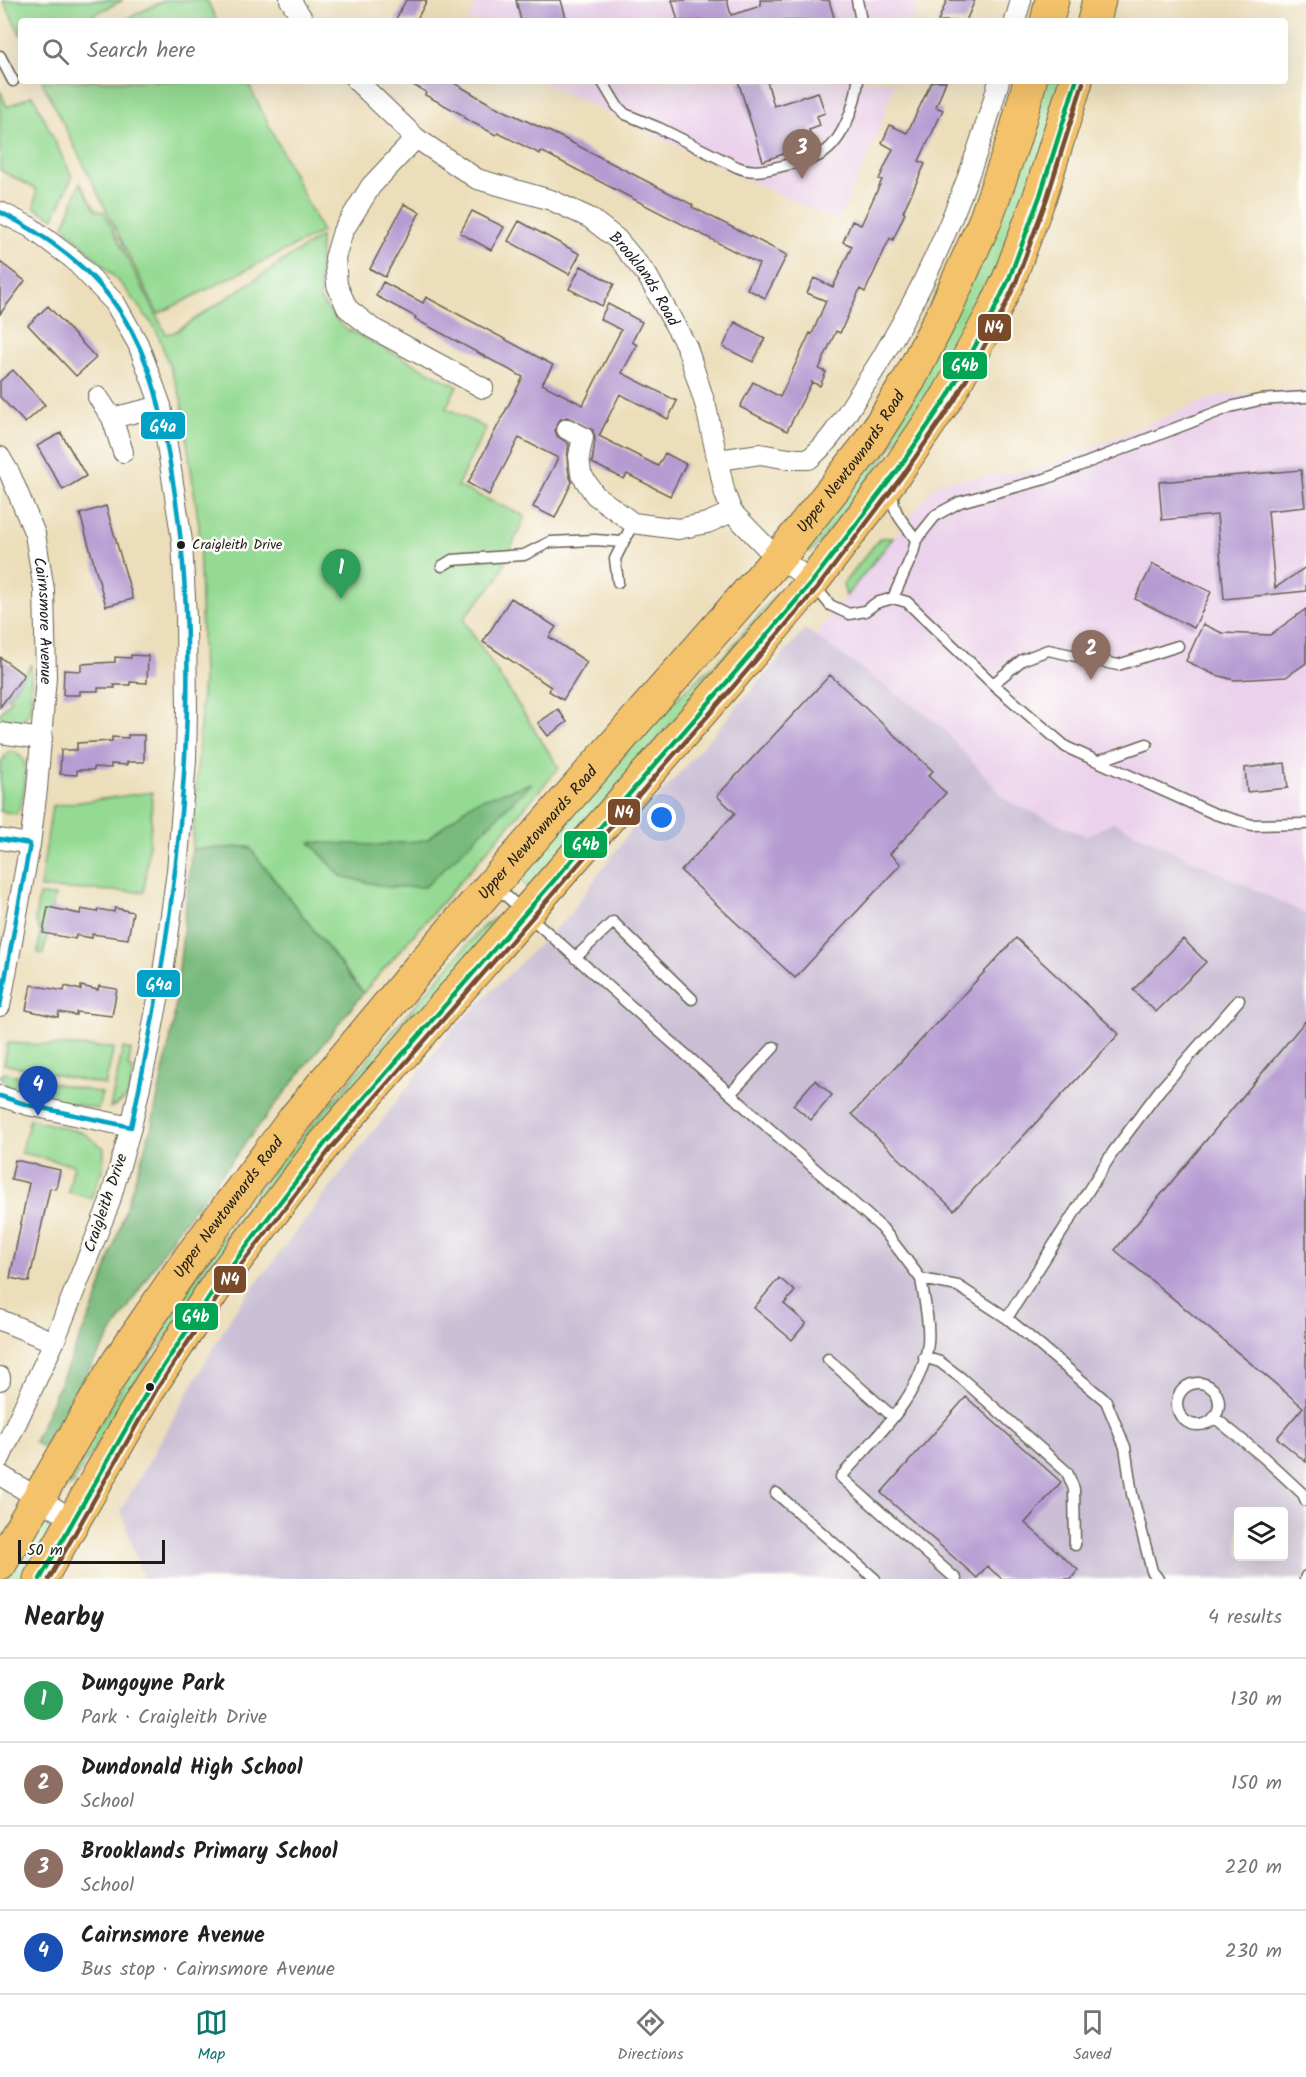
<!DOCTYPE html>
<meta charset="utf-8">
<style>
body{margin:0;font-family:Kalam,sans-serif;background:#f2f2f2;color:#202124}
.controls{position:absolute;right:18px;bottom:18px;display:grid;overflow:hidden;border-radius:6px;box-shadow:0 6px 24px #0002}
.controls button{width:54px;height:54px;display:grid;place-items:center;padding:0;border:0;border-bottom:2px solid #e0e0e0;background:#fff;color:#202124;font:30px sans-serif}
.scale{position:absolute;left:18px;bottom:15px;width:147px;box-sizing:border-box;padding-left:6px;border:3px solid #1c1c1c;border-top:0;font-size:16px;line-height:21px;white-space:nowrap;color:#1c1c1c;-webkit-text-stroke:4px #fdfcf7;paint-order:stroke}
.you{position:absolute;left:662px;top:818px;width:21px;height:21px;margin:-15px;border:4px solid #fff;border-radius:50%;background:#1a73e8;box-shadow:0 0 0 9px #1a73e833}
.badge{display:grid;place-items:center;width:39px;height:39px;border-radius:50%;background:#0f766e;color:#fff;font-size:20px;font-weight:700}
.pin{position:absolute;translate:-50% -50px;filter:drop-shadow(0 2px 3px #0008)}
.pin::after{content:'';position:absolute;top:32px;width:21px;height:18px;background:inherit;clip-path:polygon(0 0,100% 0,50% 100%)}
.list{margin:0;padding:0;list-style:none}
h2{display:flex;justify-content:space-between;align-items:center;height:78px;margin:0;padding:0 24px;font-size:26px}
h2 small{font-size:20px;font-weight:400;color:#757577}
.list li{display:grid;grid-template-columns:39px 1fr auto;gap:18px;align-items:center;box-sizing:border-box;height:84px;padding:0 24px;border-top:2px solid #e0e0e0}
.list b{display:block;font-size:22px;white-space:nowrap}
.list p{margin:0;font-size:20px;white-space:nowrap;color:#757577}
.list em{font-size:20px;font-style:normal;color:#757577}
.icon{flex:none;width:33px;height:33px;fill:none;stroke:currentColor;stroke-width:2;stroke-linecap:round;stroke-linejoin:round}
.map{position:relative;flex:none;width:1306px;height:1579px;overflow:hidden}
.search{position:absolute;background:#fff;box-shadow:0 6px 24px #0002;left:18px;right:18px;top:18px;height:66px;display:flex;align-items:center;gap:15px;box-sizing:border-box;padding:0 21px;border-radius:6px;color:#757577;font-size:22px}
.sheet{height:414px;background:#fff}
nav{display:flex;justify-content:space-around;align-items:center;box-sizing:border-box;height:84px;border-top:2px solid #e0e0e0;background:#fff;font-size:16px;color:#757577}
nav a{display:grid;justify-items:center;gap:3px}
nav .on{color:#0f766e}
.map>svg:first-child{display:block}
.built{fill:#ebd1eb}
.industrial{fill:#cbbfd5;fill-rule:evenodd}
.green{fill:#95da93;stroke:#587b58;stroke-width:1.5}
.forest{fill:#78ba7d;stroke:#4a6b4c;stroke-width:1.5}
.building{fill:#b59bd2}
.lines{fill:none;stroke-linecap:round;stroke-linejoin:round}
.lane-casing{stroke:#656053;stroke-width:13}
.street-casing{stroke:#656053;stroke-width:22}
.highway-casing{stroke:#656053;stroke-width:35}
.lane{stroke:#fff;stroke-width:10}
.street{stroke:#fff;stroke-width:20}
.highway{stroke:#f3c26a;stroke-width:33}
.bus-1-casing{stroke:#fdfcf7;stroke-width:9}
.bus-2-casing{stroke:#fdfcf7;stroke-width:9}
.bus-3-casing{stroke:#fdfcf7;stroke-width:9}
.bus-1{stroke:#00a651;stroke-width:4.5}
.bus-2{stroke:#7a4b2a;stroke-width:4.5}
.bus-3{stroke:#01a2c5;stroke-width:4.5}
.bus-dot{fill:#1c1c1c;stroke:#fdfcf7;stroke-width:2}
.labels{text-anchor:middle;dominant-baseline:central;stroke-width:5;stroke-linejoin:round;paint-order:stroke}
.bus-label{font-size:14px;fill:#1c1c1c;stroke:#fdfcf7;text-anchor:start}
.street-label{font-size:16px;fill:#1c1c1c;stroke:#fdfcf7}
.line-badge{stroke:#fdfcf7;stroke-width:2}
.badge-label{font-size:16px;text-anchor:middle;font-weight:bold;fill:#fff}
</style>
<div class="map">
<svg width="1306" height="1579" viewBox="0 0 1306 1579">
<rect width="100%" height="100%" fill="#fdfcf7"/>
<filter id="ink" filterUnits="userSpaceOnUse"><feTurbulence type="fractalNoise" baseFrequency=".0167" numOctaves="2"/><feDisplacementMap in="SourceGraphic" scale="12" xChannelSelector="R" yChannelSelector="G"/><feConvolveMatrix kernelMatrix="1 2 1 2 8 2 1 2 1" color-interpolation-filters="sRGB"/></filter>
<filter id="wash" filterUnits="userSpaceOnUse"><feTurbulence type="fractalNoise" baseFrequency=".008" numOctaves="4" result="noise"/><feDisplacementMap in="SourceGraphic" scale="24" xChannelSelector="R" yChannelSelector="G"/><feGaussianBlur stdDeviation="1.35" result="paint"/><feColorMatrix in="noise" values="0 0 0 0 0 0 0 0 0 0 0 0 0 0 0 0 0 1.4 0 .05"/><feComposite in="paint" operator="in"/></filter>
<g filter="url(#wash)">
<rect width="100%" height="100%" fill="#ecdeba"/>
<path class="built" d="M478 0H919L913 21H467Z
M540 81H895L877 137 837 222Z
M1306 388V914L1113 822 1086 836 1007 801 939 724 814 636 938 482 1035 470 1217 396Z"/>
<path class="industrial" d="M805 629 939 724 1007 801 1086 836 1113 822 1306 914V1579H143L121 1510 234 1312 450 1032 569 915 640 818ZM1238 1512H1284V1556H1238Z"/>
<path class="green" d="M3 0H123L81 21H21V36Z
M165 0H207L217 21H123Z
M42 81H247L322 232 158 314Z
M1046 81H1065L1032 186 971 326 929 396 862 489 815 548 810 552 807 551 805 546Z
M0 90 7 107 33 95 72 177 54 218 35 208 36 189 0 170Z
M80 183 96 210 104 212 166 334 175 332 320 237V300L343 327 457 386 446 408 486 428 457 486 525 516 497 580 463 619 559 768 363 993 249 847 192 849 203 678 199 526 181 398 156 329 122 285 64 226Z
M880 538H893L846 596 843 584Z
M780 591H784L533 886H526L522 882 521 876 658 715 726 654 774 596Z
M31 665V704L29 712 22 721 9 723 0 717V713L11 700 8 698Z
M13 751C17 754 22 756 24 761 28 771 23 806 16 814L0 811V764L8 752Z
M152 792 151 824 144 892 40 888 52 806Z
M39 895 55 896 43 954 38 953 40 932 35 919Z
M500 917 501 924 153 1353 71 1486 66 1488 62 1485 148 1344 261 1184 463 950C473 939 485 920 500 917Z
M8 1043 114 1048 105 1085 4 1064Z
M123 1048 131 1050 128 1067 133 1070C129 1092 132 1098 110 1108Z
M5 1073 102 1093 98 1109 16 1092 7 1086 0 1075Z
M30 1119 83 1133 104 1148 103 1167 91 1198 68 1192 74 1165 21 1153Z
M40 1519 48 1520 53 1525 30 1579H6Z"/>
<path class="forest" d="M532 783 425 887H386L341 876 310 842 376 845 426 840 474 802Z
M249 847 363 993 175 1233 86 1374 43 1448 34 1442 96 1302 151 1129 173 1026 192 849Z"/>
<g id="blocks">
<path class="building" d="M406 0H427L416 21H395Z
M516 0H561L567 21H521Z
M672 0H727L731 15 761 6 760 0H829L835 21H678Z
M947 0H975L966 21H938Z
M406 81H451L492 105 559 136 693 205 692 207 787 255 765 298 747 289 759 264 541 151 540 154 498 133 496 135 464 118 465 116 425 95 426 92Z
M738 81H767L774 106 818 92 825 113 817 116 820 126 809 130 813 142 785 151 786 153 763 161Z
M932 81H946L936 107 943 110 919 161 925 164 903 212 905 213 893 240 890 238 865 292 860 289 840 333 836 331 819 369 826 372 820 386 812 382 787 431 740 407 753 382 780 397 810 333 812 334 826 301 807 293 814 278 833 287 852 246 843 242 852 221 861 225 882 180 879 179 893 149 882 143 890 125 907 133Z
M404 204 420 212 385 277 370 269Z
M472 211 504 227 491 250 460 233Z
M519 221 580 254 569 274 508 241Z
M0 262 25 281 0 314Z
M581 266 614 284 602 306 569 289Z
M383 282 423 303 426 297 553 365 542 384 583 405 621 330 600 319 608 304 642 322 632 342 637 345 622 373 677 401 668 419 620 394 599 436 658 466 665 453 686 464 670 496 627 474 624 479 592 463 595 439 593 430 567 417 561 419 557 423 555 430 557 436 569 444 567 457 569 475 572 482 555 518 533 507 558 458 519 438 489 495 468 483 523 377 415 319 416 317 376 296Z
M48 306 96 358 76 376 28 325Z
M735 322 765 338 753 362 723 347Z
M13 370 45 405 25 423 0 397V381Z
M61 433 86 476 63 490 37 446Z
M1301 470 1305 507 1268 511 1275 588 1306 567V591L1224 599 1217 515 1162 520 1159 482Z
M106 506 133 599 106 606 80 514Z
M1153 564 1211 592 1194 628 1135 599Z
M511 598 556 627 549 637 587 662 563 700 549 691 551 687 483 642Z
M1306 609V663L1286 677 1234 680 1213 674 1186 661 1203 624 1222 633 1270 635Z
M131 655 148 656 147 683 130 682V685H114L115 688H98V691H80V695H63L64 670 81 671V664L115 662V657L131 658Z
M0 657 24 675 0 707Z
M830 675 933 771 928 776 946 793 890 854 901 864 795 978 681 871 735 813 717 796Z
M558 709 567 722 548 736 538 723Z
M128 735H144V762H127V765L111 764V768L94 767V770H77V775L60 774 61 750H77V743L112 741V737L128 738Z
M1285 763 1288 788 1247 792 1245 768Z
M48 907 80 914 81 909 97 912 98 909 114 912 115 908 133 912 128 939 92 934V938L76 935 75 939 43 933Z
M1016 938 1119 1034 954 1210 852 1114Z
M1183 939 1206 962 1156 1012 1133 990Z
M31 985 64 991 65 986 81 990V986L98 990 99 986 117 989 112 1016 76 1012V1015L59 1012 58 1017 26 1010Z
M1306 1020V1462L1277 1438 1303 1407 1115 1250Z
M815 1080 832 1095 811 1120 793 1105Z
M15 1160 60 1170 56 1189 50 1188 29 1282 10 1278 29 1183 11 1179Z
M779 1278 795 1291 784 1304 806 1323 792 1340 754 1308Z
M966 1397 1061 1482 1025 1523 1078 1570 1071 1579H1002L987 1566 977 1578 881 1493Z"/>
</g>
</g>
<g filter="url(#ink)">
<use href="#blocks" fill-opacity="0" stroke="#656053" stroke-width="1.5"/>
<g class="lines">
<g class="lane-casing">
<path id="lane" d="M857 0 861 21
M0 56 13 81
M602 81 617 106 625 114 659 128 737 167C753 174 765 170 782 166 793 163 807 161 818 156 842 145 855 106 858 81
M893 492C891 513 905 523 916 540
M442 566 452 560 524 555 550 542 595 540 622 542
M618 582 615 559 633 523
M814 585 830 605 849 614 865 611 876 603 893 598 907 602 993 684 1066 747 1215 814 1252 825 1306 824
M893 598 913 553 916 540 936 515 960 502 1045 479 1230 407 1259 400 1306 397
M993 684 1022 660 1048 650 1118 665 1178 646
M1099 761 1147 744
M496 887 882 1228 921 1279 958 1286 1007 1318 1106 1401 1125 1447 1132 1494 1152 1571 1158 1579
M575 958 613 922 692 999
M731 1093 774 1047
M921 1279C924 1299 930 1322 928 1343 922 1397 874 1438 841 1477L956 1579
M1007 1318 1113 1152 1159 1091 1239 1000
M924 1357 940 1362 961 1378 1067 1472 1074 1489 1075 1545
M828 1359 893 1417
M1177 1404a21 21 0 1 1 42 0a21 21 0 1 1-42 0Z
M1214 1417 1262 1456 1303 1494 1306 1501
M776 1493 875 1579
M1305 1579 1306 1576"/>
</g>
<g class="street-casing">
<g id="street">
<path d="M290 0 304 21"/>
<path d="M1015 21 1021 0"/>
<path id="s1" d="M357 81 416 138 477 179 551 200 590 218 617 239 647 275 687 347 706 407 725 494 732 512 765 546 812 582"/>
<path d="M416 138 371 186 343 231 335 258 337 285 347 308 372 328 483 388"/>
<path d="M0 212 30 227 73 259 115 303 138 344 152 381 161 406 182 541 186 617 187 710 186 760 177 871 163 973 149 1046 131 1127 109 1204 54 1342 0 1458"/>
<path d="M98 397 112 418 123 452"/>
<path d="M112 418 161 406"/>
<path d="M567 429 583 437 579 456 581 474 595 495 633 523 678 529 707 523 732 512"/>
<path id="s2" d="M0 457 10 474 35 534 44 590 46 677 37 789 30 844 0 1006"/>
<path d="M719 460 760 454 789 459H809C831 441 844 418 859 394 922 299 968 191 999 81"/>
<path d="M0 733 42 739"/>
<path d="M0 839 30 844"/>
<path d="M0 1096 28 1105 131 1127"/>
<path d="M0 1320 54 1342"/>
<path d="M0 1377V1380"/>
<path d="M0 1475 74 1520"/>
</g>
</g>
<g class="highway-casing">
<g id="highway">
<path d="M1047 21 1052 0"/>
<path d="M1094 21 1099 0"/>
<path id="s3" d="M0 1564 118 1362 189 1259 296 1117 414 974 780 556 865 449 909 380 945 310 985 221 1014 139 1030 81"/>
<path d="M40 1579 151 1385 219 1282 326 1142 727 682 812 582 897 471 948 396 992 315 1009 279 1040 196 1076 81"/>
</g>
</g>
<use href="#lane" class="lane"/>
<use href="#street" class="street"/>
<use href="#highway" class="highway"/>
<g class="bus-1-casing">
<path id="bus-1" d="M40 1579 151 1385 219 1282 326 1142 727 682 812 582 897 471 948 396 992 315 1009 279 1040 196 1076 81"/>
</g>
<g class="bus-2-casing">
<path id="bus-2" d="M49 1579 157 1389 225 1286 332 1147 733 687 818 587 903 475 955 400 999 319 1016 282 1047 198 1083 83"/>
</g>
<g class="bus-3-casing">
<path id="bus-3" d="M0 212C46 235 93 269 121 313 155 366 163 420 173 482 207 693 176 919 131 1127L28 1105 0 1096
M0 839 30 844 0 1006"/>
</g>
<use href="#bus-1" class="bus-1"/>
<use href="#bus-2" class="bus-2"/>
<use href="#bus-3" class="bus-3"/>
</g>
</g>
<g class="bus-dot">
<circle cx="181" cy="545" r="5"/>
<circle cx="150" cy="1387" r="5"/>
</g>
<g class="labels">
<g class="bus-label">
<text x="192" y="545">Craigleith Drive</text>
</g>
<g class="street-label">
<text stroke="none"><textPath href="#s1" startOffset="358">Brooklands Road</textPath></text>
<text stroke="none"><textPath href="#s3" startOffset="1396">Upper Newtownards Road</textPath></text>
<text stroke="none"><textPath href="#s2" startOffset="172">Cairnsmore Avenue</textPath></text>
<text stroke="none"><textPath href="#s3" startOffset="910">Upper Newtownards Road</textPath></text>
<text transform="translate(106 1203) rotate(-71)">Craigleith Drive</text>
<text stroke="none"><textPath href="#s3" startOffset="424">Upper Newtownards Road</textPath></text>
</g>
</g>
<g class="line-badge">
<rect x="977" y="313" width="35" height="29" rx="6" fill="#7a4b2a"/>
<rect x="942" y="351" width="46" height="29" rx="6" fill="#00a651"/>
<rect x="140" y="411" width="46" height="29" rx="6" fill="#01a2c5"/>
<rect x="607" y="798" width="34" height="28" rx="6" fill="#7a4b2a"/>
<rect x="563" y="830" width="45" height="29" rx="6" fill="#00a651"/>
<rect x="136" y="969" width="45" height="29" rx="6" fill="#01a2c5"/>
<rect x="213" y="1265" width="34" height="29" rx="6" fill="#7a4b2a"/>
<rect x="174" y="1302" width="45" height="29" rx="6" fill="#00a651"/>
</g>
<g class="badge-label">
<text x="994" y="333">N4</text>
<text x="965" y="371">G4b</text>
<text x="163" y="432">G4a</text>
<text x="624" y="818">N4</text>
<text x="586" y="850">G4b</text>
<text x="159" y="990">G4a</text>
<text x="230" y="1285">N4</text>
<text x="196" y="1322">G4b</text>
</g>
</svg>
<div class="controls">
<button><svg class="icon" aria-label="layers" viewBox="0 0 24 24"><path d="M12 4l9 5-9 5-9-5zM3 14l9 5 9-5"/></svg></button>
</div>
<div class="scale">50 m</div>
<div class="you"></div>
<div class="pin badge" style="left:341px;top:599px;background:#2e9e5b">1</div>
<div class="pin badge" style="left:1091px;top:680px;background:#8d6e63">2</div>
<div class="pin badge" style="left:802px;top:179px;background:#8d6e63">3</div>
<div class="pin badge" style="left:38px;top:1116px;background:#1a4fb4">4</div>
<div class="search"><svg class="icon" aria-label="search" viewBox="0 0 24 24"><circle cx="10" cy="10" r="6"/><path d="M15 15l6 6"/></svg>Search here</div>
</div>
<section class="sheet">
<h2>Nearby<small>4 results</small></h2>
<ul class="list">
<li><span class="badge" style="background:#2e9e5b">1</span><div><b>Dungoyne Park</b><p>Park · Craigleith Drive</p></div><em>130 m</em></li>
<li><span class="badge" style="background:#8d6e63">2</span><div><b>Dundonald High School</b><p>School</p></div><em>150 m</em></li>
<li><span class="badge" style="background:#8d6e63">3</span><div><b>Brooklands Primary School</b><p>School</p></div><em>220 m</em></li>
<li><span class="badge" style="background:#1a4fb4">4</span><div><b>Cairnsmore Avenue</b><p>Bus stop · Cairnsmore Avenue</p></div><em>230 m</em></li>
</ul>
</section>
<nav>
<a class="on"><svg class="icon" aria-label="map" viewBox="0 0 24 24"><path d="M3 6l6-2 6 2 6-2v14l-6 2-6-2-6 2zM9 4v14M15 6v14"/></svg>Map</a>
<a><svg class="icon" aria-label="directions" viewBox="0 0 24 24"><path d="M12 3l9 9-9 9-9-9zM9 14v-3h6M13 9l2 2-2 2"/></svg>Directions</a>
<a><svg class="icon" aria-label="saved" viewBox="0 0 24 24"><path d="M7 4h10v16l-5-4-5 4z"/></svg>Saved</a>
</nav>
